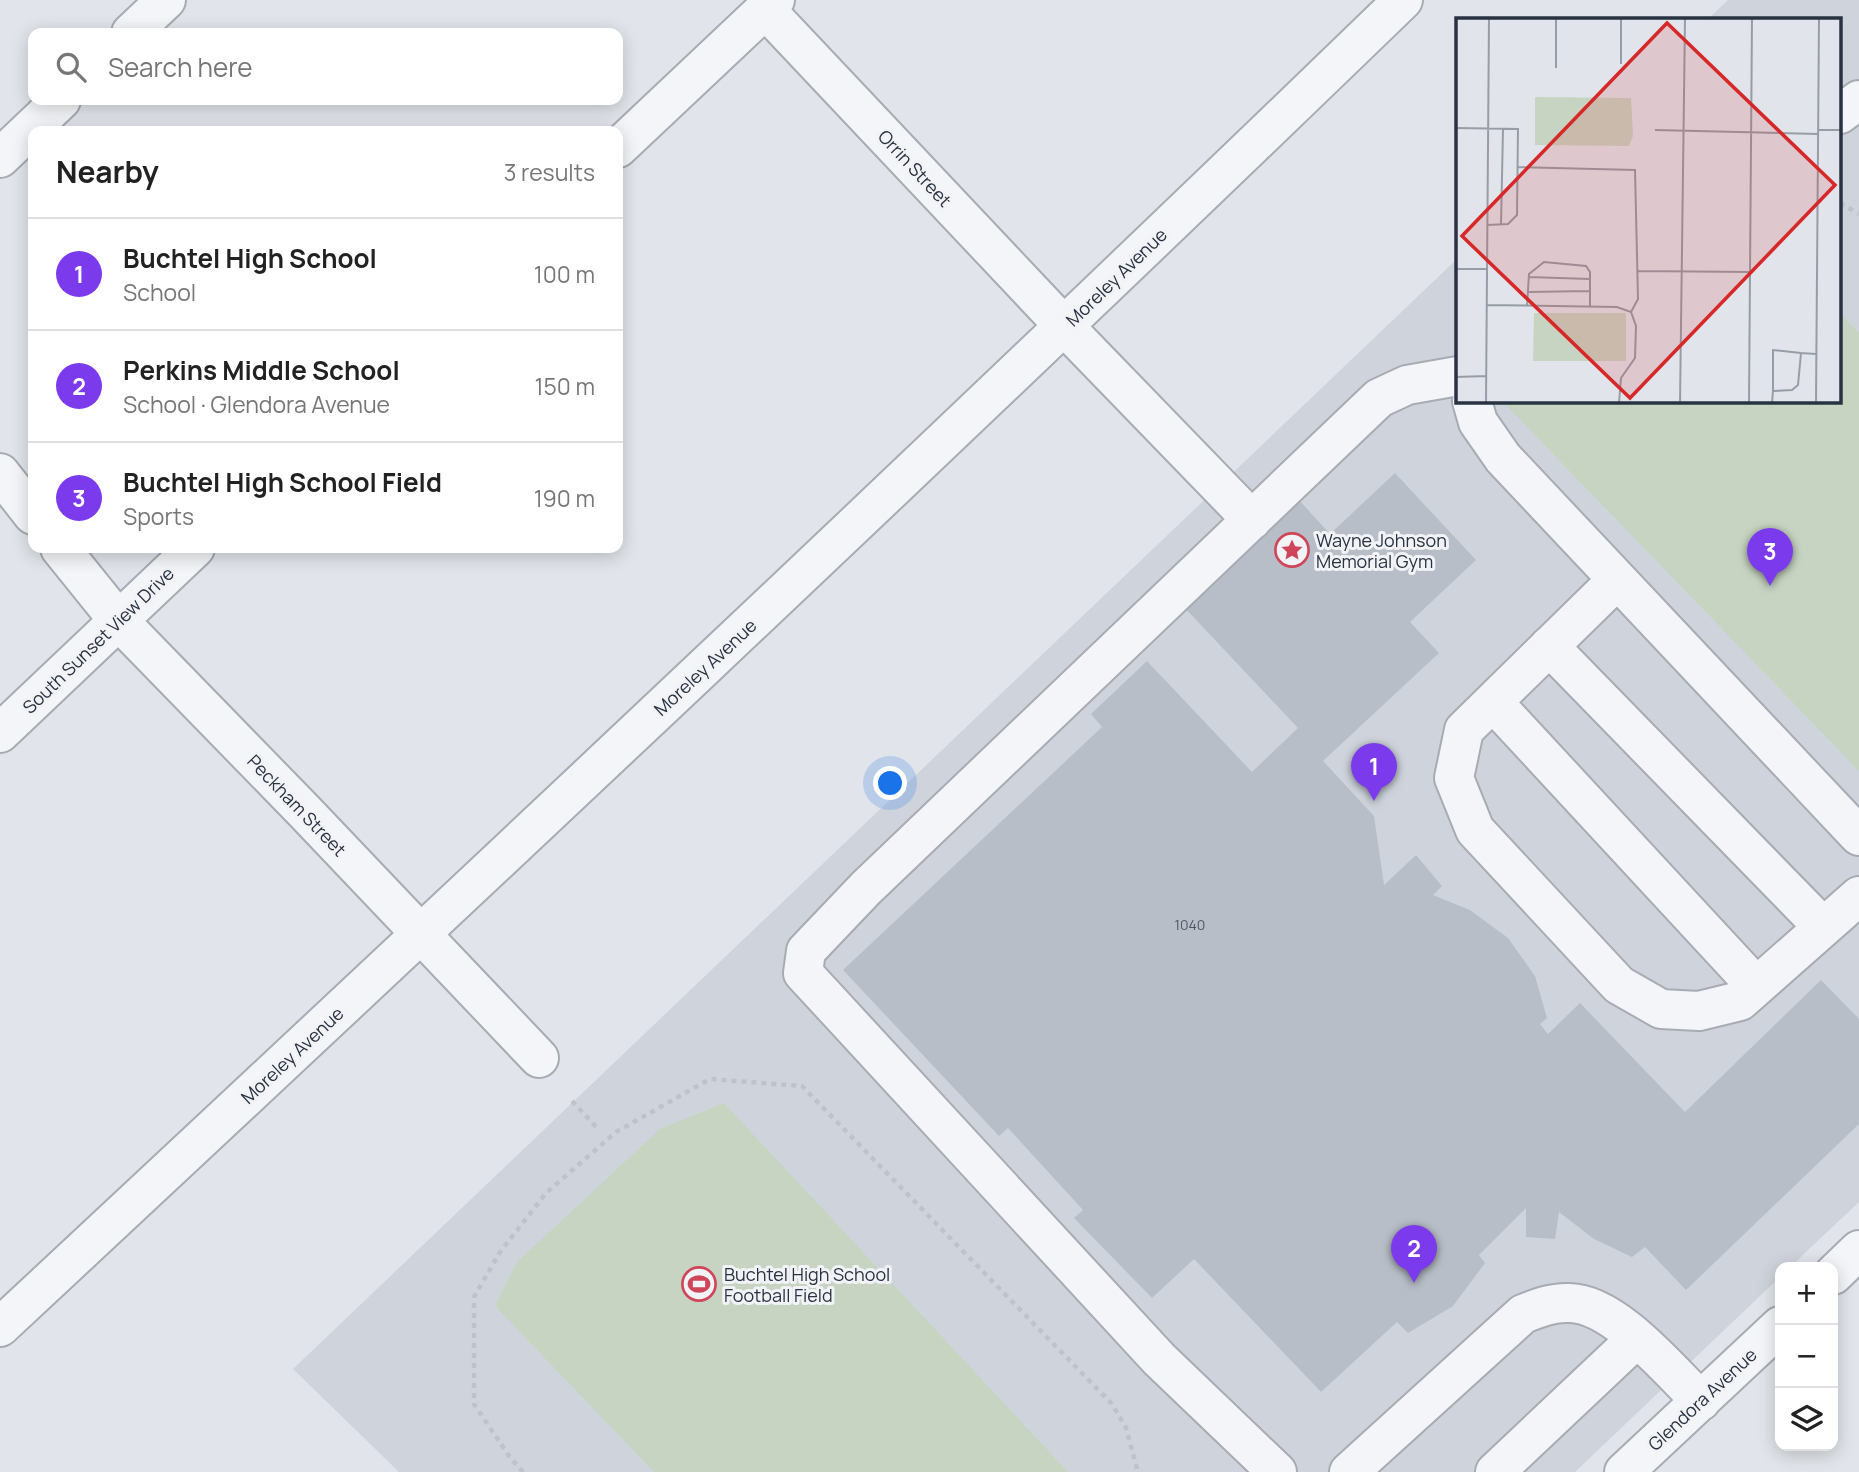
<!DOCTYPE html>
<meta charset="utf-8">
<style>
body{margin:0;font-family:Manrope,sans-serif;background:#f2f2f2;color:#222}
.controls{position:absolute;right:21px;bottom:21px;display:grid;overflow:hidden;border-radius:14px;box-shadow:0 4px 18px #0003}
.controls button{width:63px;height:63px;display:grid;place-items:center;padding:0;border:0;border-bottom:2px solid #e0e0e0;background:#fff;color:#222;font:35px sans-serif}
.you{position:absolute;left:891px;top:784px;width:24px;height:24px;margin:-18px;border:5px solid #fff;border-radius:50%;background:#1a73e8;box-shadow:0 0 0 10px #1a73e833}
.badge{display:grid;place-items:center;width:46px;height:46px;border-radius:50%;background:#7c3aed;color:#fff;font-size:23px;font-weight:700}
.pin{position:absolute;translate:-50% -58px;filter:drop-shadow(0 2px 4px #0008)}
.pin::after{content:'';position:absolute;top:37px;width:24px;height:21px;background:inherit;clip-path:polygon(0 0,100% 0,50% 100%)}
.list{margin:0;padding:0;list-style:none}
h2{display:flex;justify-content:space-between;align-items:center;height:91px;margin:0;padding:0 28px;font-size:30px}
h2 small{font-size:23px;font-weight:400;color:#767676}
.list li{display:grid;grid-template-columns:46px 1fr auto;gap:21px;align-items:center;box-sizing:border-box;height:112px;padding:0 28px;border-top:2px solid #e0e0e0}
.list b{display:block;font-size:26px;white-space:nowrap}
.list p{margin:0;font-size:23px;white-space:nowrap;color:#767676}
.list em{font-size:23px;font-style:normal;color:#767676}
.icon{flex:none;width:38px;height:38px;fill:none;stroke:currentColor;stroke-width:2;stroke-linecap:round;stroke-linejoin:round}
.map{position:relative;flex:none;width:1859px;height:1472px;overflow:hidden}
.search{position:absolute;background:#fff;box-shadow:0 4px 18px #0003;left:28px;top:28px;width:595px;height:77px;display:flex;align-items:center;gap:18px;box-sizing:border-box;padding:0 24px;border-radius:14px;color:#767676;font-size:26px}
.panel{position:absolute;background:#fff;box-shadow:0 4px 18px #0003;left:28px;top:126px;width:595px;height:427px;border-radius:14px}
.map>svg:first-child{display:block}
.built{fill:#cfd4dc}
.green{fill:#c7d4c2}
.building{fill:#b8bec7}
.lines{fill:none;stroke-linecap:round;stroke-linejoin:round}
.minor-casing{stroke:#a6abb4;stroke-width:42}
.path{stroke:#bfc2c9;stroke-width:4.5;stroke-dasharray:5 5;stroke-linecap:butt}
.minor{stroke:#f4f5f8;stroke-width:38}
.labels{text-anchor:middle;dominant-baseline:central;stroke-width:6;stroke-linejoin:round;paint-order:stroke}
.number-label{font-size:14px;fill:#4d5563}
.street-label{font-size:18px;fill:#293242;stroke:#f1f3f7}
.poi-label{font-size:18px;fill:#293242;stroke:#f1f3f7;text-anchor:start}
.inset-road{fill:none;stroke:#979da7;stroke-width:2}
.view{fill:#d62828;fill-opacity:0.15;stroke:#d62828;stroke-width:3.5}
.inset-edge{fill:none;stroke:#293242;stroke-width:3.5}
</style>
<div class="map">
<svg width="1859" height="1472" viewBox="0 0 1859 1472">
<rect width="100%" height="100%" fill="#e1e4ea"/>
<path class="built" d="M1728 0H1859V1202L1790 1267H1780V1277L1575 1472H399L293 1369 1458 258V401H1840V19H1708Z"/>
<path class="green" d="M1840 313 1859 333V771L1502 401H1840Z
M724 1103 1068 1472H654L495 1306 517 1262 660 1129Z"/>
<path class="building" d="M1395 473 1476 560 1410 622 1439 653 1323 761 1374 816 1384 885 1416 855 1442 886 1433 895 1470 910 1508 938 1535 976 1547 1018 1540 1024 1548 1034 1580 1003 1685 1112 1821 980 1859 1019V1124L1686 1290 1645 1247 1632 1257 1594 1239 1559 1212 1555 1239 1526 1237V1208L1479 1255 1485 1263 1453 1306 1408 1333 1397 1322 1321 1392 1194 1259 1152 1298 1074 1218 1083 1210 1008 1128 999 1136 843 970 1102 727 1091 714 1147 661 1252 772 1298 728 1183 606 1298 499 1330 534Z"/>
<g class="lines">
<g class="minor-casing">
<path id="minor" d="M765 9 1065 327 1252 520
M131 33 166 0
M1840 114 1859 100
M618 148 775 0
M0 158 61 100
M1472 401 1478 422 1503 458 1859 836
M0 473 33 515
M60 548 118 620 305 812 539 1058
M1617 580 1464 730 1454 778 1475 830 1619 985 1661 1009 1699 1011 1740 1001 1859 896
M1549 646 1823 927
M1493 702 1756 986
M0 733 195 548
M1833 1275 1859 1250
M0 1327C471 888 940 448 1403 0
M1277 1472 1159 1359 803 973 806 951 866 888 1379 398 1407 385 1458 376
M1349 1472 1523 1314C1538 1308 1553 1302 1570 1303 1615 1304 1669 1370 1701 1401
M1495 1472 1636 1339
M1624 1472 1780 1326"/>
</g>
<path class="path" d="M1840 203 1859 214
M572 1101 599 1130
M523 1472 509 1456 474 1404V1297L500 1252 546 1193 616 1132 710 1079 802 1086 1112 1404 1126 1428 1138 1472"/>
<use href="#minor" class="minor"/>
</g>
<defs>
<g id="sight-ring" transform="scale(1.75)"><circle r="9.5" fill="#f1f3f7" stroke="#cf465a" stroke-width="1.5"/><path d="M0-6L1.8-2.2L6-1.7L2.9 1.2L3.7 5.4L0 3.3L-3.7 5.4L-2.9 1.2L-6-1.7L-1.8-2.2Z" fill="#cf465a"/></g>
<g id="stadium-ring" transform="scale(1.75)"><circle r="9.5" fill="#f1f3f7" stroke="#cf465a" stroke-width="1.5"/><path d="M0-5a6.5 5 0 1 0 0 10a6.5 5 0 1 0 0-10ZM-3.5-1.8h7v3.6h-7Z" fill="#cf465a"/></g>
</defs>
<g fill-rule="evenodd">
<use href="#sight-ring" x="1292" y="550"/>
<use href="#stadium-ring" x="699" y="1284"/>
</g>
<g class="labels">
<g class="number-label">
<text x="1190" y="924">1040</text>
</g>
<g class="street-label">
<text transform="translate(915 168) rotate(47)">Orrin Street</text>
<text transform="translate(1116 277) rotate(-44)">Moreley Avenue</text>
<text transform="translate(98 640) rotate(-44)">South Sunset View Drive</text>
<text transform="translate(705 667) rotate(-43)">Moreley Avenue</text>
<text transform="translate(297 805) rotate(46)">Peckham Street</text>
<text transform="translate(292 1055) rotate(-43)">Moreley Avenue</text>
<text transform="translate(1702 1399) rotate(-43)">Glendora Avenue</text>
</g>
<g class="poi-label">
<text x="1316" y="540">Wayne Johnson<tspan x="1316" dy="21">Memorial Gym</tspan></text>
<text x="724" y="1274">Buchtel High School<tspan x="724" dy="21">Football Field</tspan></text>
</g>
</g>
<g transform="translate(1456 18)">
<rect width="385" height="385" fill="#e1e4ea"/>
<path d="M79 79 175 80 177 118 173 128 79 127ZM78 295H170V343H77Z" fill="#c7d4c2"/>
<path class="inset-road" d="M165 46V0M100 50V0M0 110 62 111 61 197 52 206 31 207M199 112 362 116M362 112H385M62 149 179 152 182 281 175 294M45 207 47 111M0 251H31M182 253 294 254M72 259 134 261M72 274 134 273M31 287 161 289 175 294 180 308 179 340 165 360 163 385M71 288 73 256 88 244 130 248 134 254V288M0 359 30 358M317 373V332L345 335M30 385 33 0M224 385 229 0M293 385 296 0M316 385 317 373 336 372 342 367 345 335 360 336M360 385 363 0"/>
<path class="view" d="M211 5 379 167 174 380 6 218Z"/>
<rect width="385" height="385" class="inset-edge"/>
</g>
</svg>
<div class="controls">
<button>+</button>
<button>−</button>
<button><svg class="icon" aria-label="layers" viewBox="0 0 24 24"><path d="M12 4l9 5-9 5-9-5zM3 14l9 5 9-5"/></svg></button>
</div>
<div class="you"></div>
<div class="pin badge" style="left:1374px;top:801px">1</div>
<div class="pin badge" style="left:1414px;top:1283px">2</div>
<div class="pin badge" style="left:1770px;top:586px">3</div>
<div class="search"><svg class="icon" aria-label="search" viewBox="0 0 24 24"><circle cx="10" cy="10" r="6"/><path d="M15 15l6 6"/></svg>Search here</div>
<section class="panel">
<h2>Nearby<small>3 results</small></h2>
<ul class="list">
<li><span class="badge">1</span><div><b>Buchtel High School</b><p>School</p></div><em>100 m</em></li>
<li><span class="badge">2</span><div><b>Perkins Middle School</b><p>School · Glendora Avenue</p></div><em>150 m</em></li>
<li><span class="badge">3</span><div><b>Buchtel High School Field</b><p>Sports</p></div><em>190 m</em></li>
</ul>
</section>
</div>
